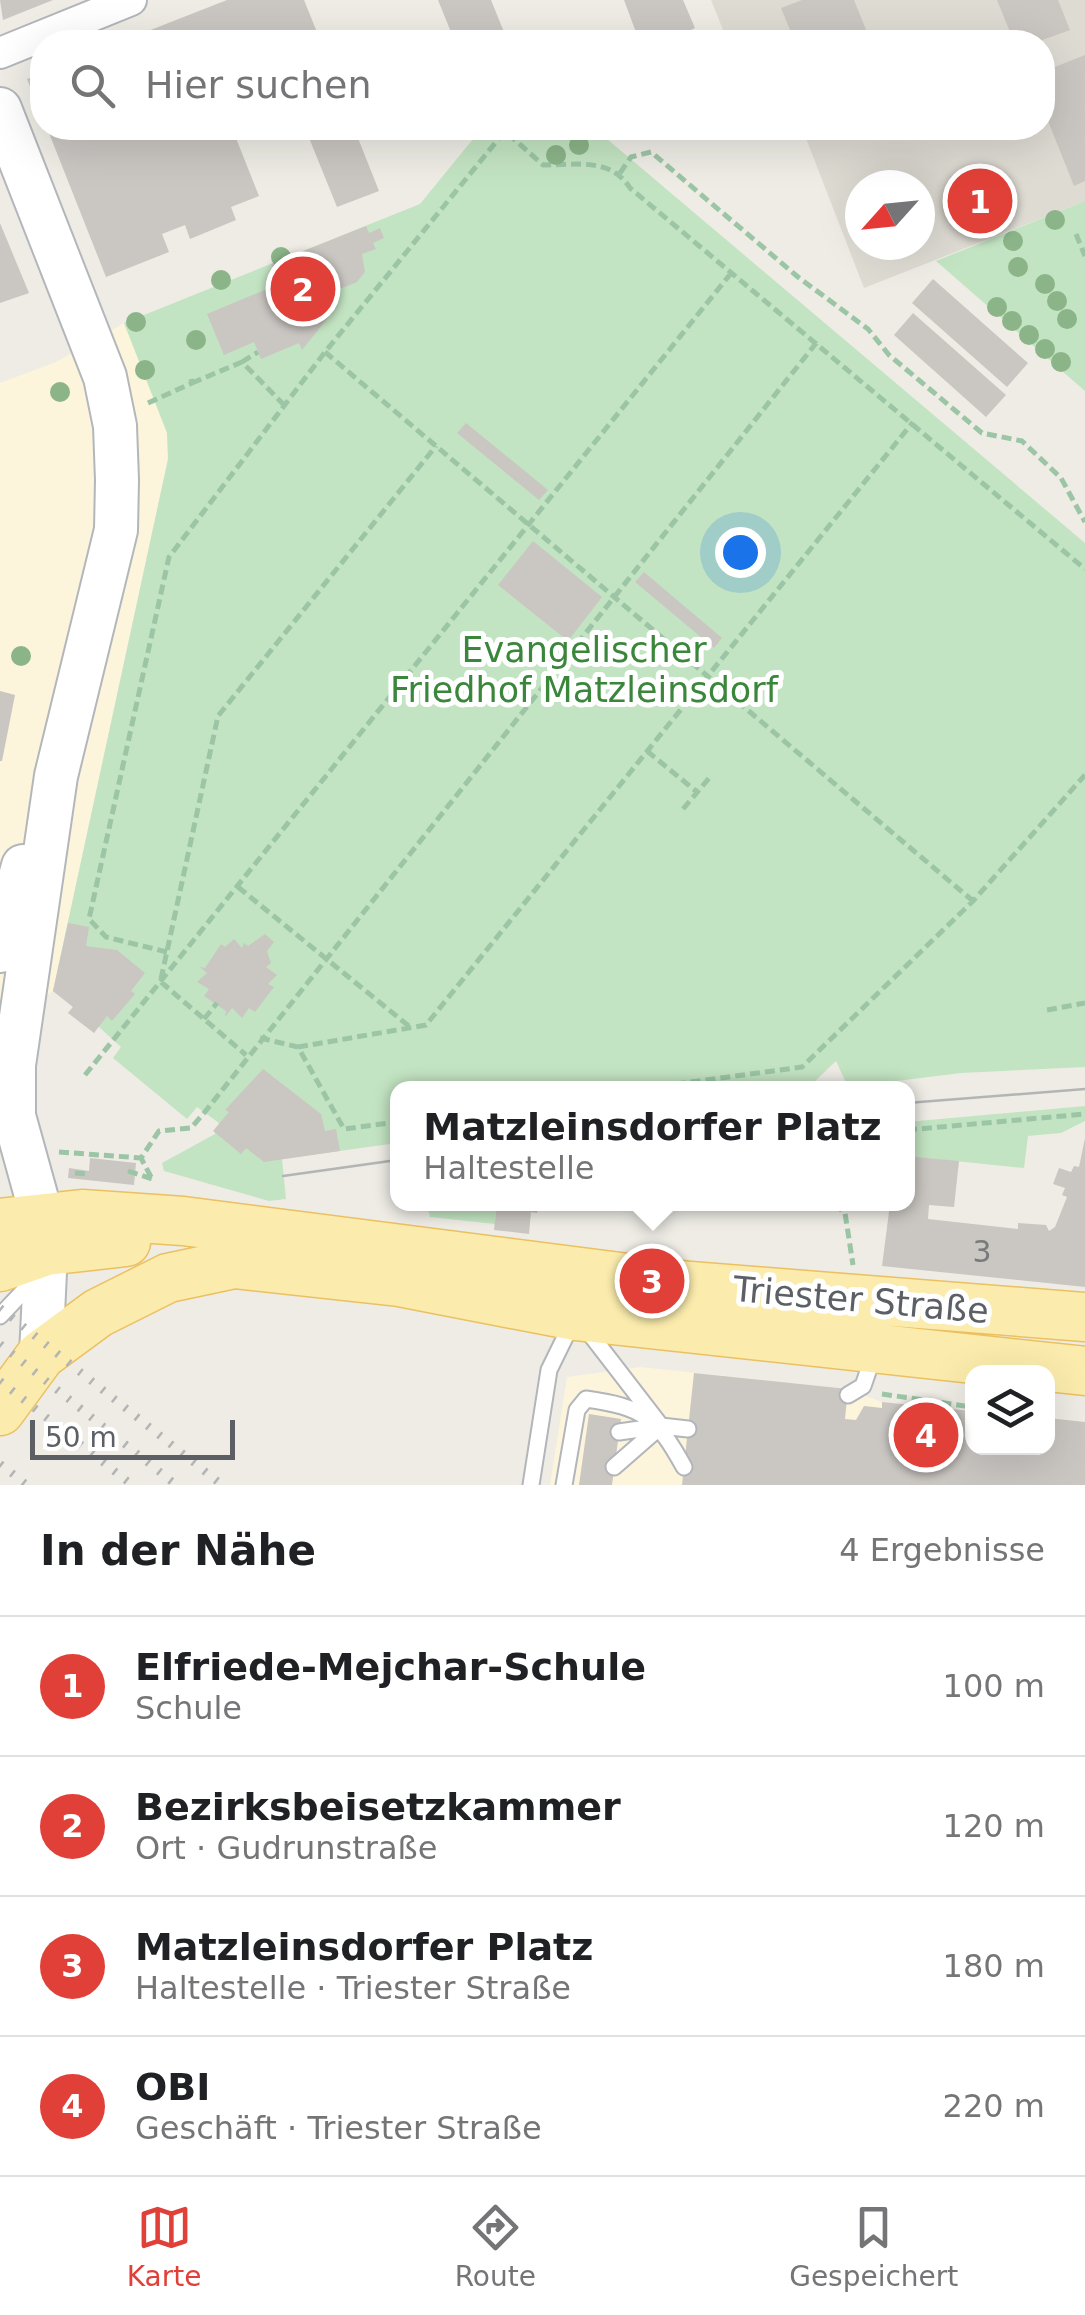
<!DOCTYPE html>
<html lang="de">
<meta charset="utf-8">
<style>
body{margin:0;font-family:"DejaVu Sans",sans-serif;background:#f2f2f2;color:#202124}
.controls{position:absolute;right:30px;bottom:30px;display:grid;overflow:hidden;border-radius:20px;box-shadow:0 10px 40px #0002}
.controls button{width:90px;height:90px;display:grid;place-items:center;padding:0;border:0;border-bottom:2px solid #e0e0e0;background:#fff;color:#202124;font:50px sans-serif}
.compass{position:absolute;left:845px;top:170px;width:90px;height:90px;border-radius:50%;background:#fff;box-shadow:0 10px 40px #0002;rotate:243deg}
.scale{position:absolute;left:30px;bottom:25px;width:205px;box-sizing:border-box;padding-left:10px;border:5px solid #5c6064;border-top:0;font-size:28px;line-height:35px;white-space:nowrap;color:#5c6064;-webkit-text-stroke:8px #fff;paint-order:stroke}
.you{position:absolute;left:740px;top:552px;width:35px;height:35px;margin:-25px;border:8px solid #fff;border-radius:50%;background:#1a73e8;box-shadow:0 0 0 15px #1a73e833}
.badge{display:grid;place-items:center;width:65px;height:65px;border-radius:50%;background:#e14038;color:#fff;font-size:32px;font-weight:700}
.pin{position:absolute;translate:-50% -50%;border:5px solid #fff;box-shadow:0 2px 10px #0006}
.popup{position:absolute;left:390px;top:1081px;width:525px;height:130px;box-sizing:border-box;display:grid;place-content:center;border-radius:20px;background:#fff;filter:drop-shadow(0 2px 8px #0005);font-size:32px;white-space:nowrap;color:#757577}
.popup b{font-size:38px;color:#202124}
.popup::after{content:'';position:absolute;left:50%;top:100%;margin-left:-20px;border:20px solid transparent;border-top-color:#fff}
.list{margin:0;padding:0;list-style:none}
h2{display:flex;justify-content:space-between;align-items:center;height:130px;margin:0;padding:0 40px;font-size:42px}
h2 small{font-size:32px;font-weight:400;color:#757577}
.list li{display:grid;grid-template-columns:65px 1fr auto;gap:30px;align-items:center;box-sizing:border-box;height:140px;padding:0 40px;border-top:2px solid #e0e0e0}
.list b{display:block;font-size:38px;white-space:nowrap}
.list p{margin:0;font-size:32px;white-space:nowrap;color:#757577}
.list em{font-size:32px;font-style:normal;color:#757577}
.icon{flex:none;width:55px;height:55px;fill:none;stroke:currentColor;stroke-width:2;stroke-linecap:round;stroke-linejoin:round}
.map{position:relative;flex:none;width:1085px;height:1485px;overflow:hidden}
.search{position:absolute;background:#fff;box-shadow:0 10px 40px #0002;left:30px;right:30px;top:30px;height:110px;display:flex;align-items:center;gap:25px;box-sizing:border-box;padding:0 35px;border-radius:40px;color:#757577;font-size:38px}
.sheet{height:690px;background:#fff}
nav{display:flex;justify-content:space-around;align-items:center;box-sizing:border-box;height:140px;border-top:2px solid #e0e0e0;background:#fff;font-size:28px;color:#757577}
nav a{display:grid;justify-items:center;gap:5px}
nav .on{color:#e14038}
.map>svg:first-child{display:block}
.commercial{fill:#fcf4db}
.education{fill:#dedbd3;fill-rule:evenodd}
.green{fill:#c3e4c2}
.building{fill:#cac6c2}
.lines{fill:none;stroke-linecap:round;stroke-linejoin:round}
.service-casing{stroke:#b2b5b9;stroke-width:19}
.minor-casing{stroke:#b2b5b9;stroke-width:34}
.secondary-casing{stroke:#b3b7bb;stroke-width:46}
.primary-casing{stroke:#ebc061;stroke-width:51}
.path{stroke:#9cc5a6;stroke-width:5;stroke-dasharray:10 5;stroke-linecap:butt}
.service{stroke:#fff;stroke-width:15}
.minor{stroke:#fff;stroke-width:30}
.secondary{stroke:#fff;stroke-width:42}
.primary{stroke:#fbecad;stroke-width:48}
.tram{stroke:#b3b4b4;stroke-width:2.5}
.rail{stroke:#b3b4b4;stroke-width:8;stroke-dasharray:2.5 12;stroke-linecap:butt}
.tree{fill:#8bb488}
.labels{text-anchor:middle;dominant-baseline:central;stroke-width:10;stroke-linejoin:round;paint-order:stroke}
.number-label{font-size:30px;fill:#787a7c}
.park-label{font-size:35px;fill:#3a863b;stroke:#fff}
.street-label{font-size:35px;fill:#5c6064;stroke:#fff}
</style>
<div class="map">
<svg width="1085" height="1485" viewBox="0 0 1085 1485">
<rect width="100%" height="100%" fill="#eeece5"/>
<path class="commercial" d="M124 323 168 433V459L53 991 0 1027V383L56 362Z
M640 1367 848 1389 882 1402 972 1411V1448H1048V1418L1085 1422V1485H550L567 1377Z"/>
<path class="education" d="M711 0H1085V201L864 288 802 128H1042V42H728ZM860 185H920V245H860Z"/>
<path class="green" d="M482 128H594L1085 543V1067L961 1073 848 1087 836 1061 810 1086 795 1088H397V1143L282 1159 286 1199 269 1201 164 1171 162 1163 215 1134 219 1123 197 1107 187 1119 113 1058 121 1047 99 1027 68 1013 73 1007 53 991 168 459 167 433 124 323 420 204Z
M1085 201V391L936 261Z
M1085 1106V1121L1061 1133 1028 1136 1024 1168 907 1156V1122Z
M427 1204H497L495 1224 430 1217Z"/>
<path class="building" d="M0 0H53L3 20Z
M227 0H304L321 42H120Z
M438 0H491L508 42H455Z
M624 0H683L695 28 689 31 693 42H634L632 37 637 35Z
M802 0H854L871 42H795L781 8Z
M997 0H1058L1070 30 1037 42H1014Z
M1085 55V181L1074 186 1042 106V72Z
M42 73V116L27 79Z
M47 128H232L259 196 231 207 236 220 190 239 185 225 162 234 169 252 106 277Z
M305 128H354L379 191 337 207Z
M520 128H541L528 138Z
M0 223 29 293 0 303Z
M366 226 369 233 380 228 384 238 373 243 376 249 362 254 365 272 357 282 327 294 331 304 322 309 327 319 302 350 299 343 261 359 254 342 224 355 207 314 279 284 271 264Z
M933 279 1028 363 1007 387 912 303Z
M913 313 1006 395 986 417 894 335Z
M466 423 548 490 539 500 457 433Z
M533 541 602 597 568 641 498 585Z
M644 572 722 638 714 648 635 582Z
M0 691 15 695 2 761H0Z
M68 923 89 927 86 946 117 950 145 973 131 991 135 994 112 1021 107 1016 94 1033 68 1013 73 1007 53 991Z
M265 934 274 942 267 951 271 963 266 967 277 975 268 984 274 987 255 1012 249 1008 242 1018 232 1008 225 1017 226 1011 204 996 209 989 197 982 207 973 200 967 205 968 221 944 225 947 234 939 242 948 244 943 248 946Z
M263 1069 321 1114 325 1131 336 1129 340 1151 264 1162 246 1148 241 1154 213 1131 229 1112 225 1110Z
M1085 1138V1287L882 1266 890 1204H907V1156L959 1161 954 1207 929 1205 928 1219 1018 1229V1223L1046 1225 1049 1231 1055 1227 1067 1197 1062 1195 1065 1188 1053 1184 1059 1168 1071 1172 1074 1166 1079 1167Z
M90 1158 136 1163 134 1185 68 1178 69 1168 89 1171Z
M497 1204H538L537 1213 531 1212 529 1234 494 1230Z
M694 1373 848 1389 845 1419 856 1420 864 1406 882 1408V1402L972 1411V1448H1048V1418L1085 1422V1485H682Z
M589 1414 621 1419 612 1485H579Z"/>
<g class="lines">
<g class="service-casing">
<path id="service" d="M0 1316 35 1279
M587 1330 661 1426 688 1429
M848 1395 863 1386 874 1354
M619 1432 661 1426
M614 1467 661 1426
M531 1485 549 1370 573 1321
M564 1485 577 1410 586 1399C644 1407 657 1418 684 1467"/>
</g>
<g class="minor-casing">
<path id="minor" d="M0 53 131 0"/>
</g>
<g class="secondary-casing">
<path id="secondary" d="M0 109 105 377 115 426 117 480 116 530 56 776 14 1065V1116L42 1217 46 1251 41 1355
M0 951 23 866"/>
</g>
<g class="primary-casing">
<path id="primary" d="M0 1223 82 1214 183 1221 690 1286 1085 1317
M0 1267 46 1251 126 1242
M0 1411 41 1355 98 1313 168 1278 234 1264 399 1282 575 1316 1085 1371"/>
</g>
<path class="path" d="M620 173 631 157 651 152 798 277 868 329 889 355 982 433 1022 441 1061 478 1085 522
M1076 234 1085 256
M325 352 973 901
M242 362 258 352
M192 383 242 362 285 406
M148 403 192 383 191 379
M647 751 697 792
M683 809 710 777
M238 887 410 1027
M167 952 106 937 89 919 169 557 325 352 505 131 543 165C576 165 610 157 630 188L1085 569
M161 979 218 716 436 446
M161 982 246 1055
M1047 1010 1085 1003
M204 1019 217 1003
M260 1038 298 1047 344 1129 397 1122
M298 1047 426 1025 913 422
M85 1075 732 272
M646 1088 802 1067 973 901 1085 775
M907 1130 1085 1114
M59 1152 141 1158
M128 1171 152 1179
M75 1173 88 1174
M151 1177 141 1158 159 1131 191 1128 204 1113 817 342
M834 1204 845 1213 853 1265
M882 1394 972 1407"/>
<use href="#service" class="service"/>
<use href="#minor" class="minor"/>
<use href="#secondary" class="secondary"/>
<use href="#primary" class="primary"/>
<path class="tram" d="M907 1103 1085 1089
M283 1176 397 1160"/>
<path class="rail" d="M0 1308 222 1485
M0 1344 176 1485
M0 1381 132 1485
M0 1464 27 1485"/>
</g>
<g class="tree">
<circle cx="579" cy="145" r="10"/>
<circle cx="556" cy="155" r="10"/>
<circle cx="1055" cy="220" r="10"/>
<circle cx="1013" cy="241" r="10"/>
<circle cx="281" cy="257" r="10"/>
<circle cx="1018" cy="267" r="10"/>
<circle cx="221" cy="280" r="10"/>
<circle cx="1045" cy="284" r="10"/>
<circle cx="1057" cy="301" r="10"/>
<circle cx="997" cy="307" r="10"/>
<circle cx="1067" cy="319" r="10"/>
<circle cx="1012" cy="321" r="10"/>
<circle cx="136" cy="322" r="10"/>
<circle cx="1029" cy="335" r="10"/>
<circle cx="196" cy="340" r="10"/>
<circle cx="1045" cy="349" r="10"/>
<circle cx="1061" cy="362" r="10"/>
<circle cx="145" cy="370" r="10"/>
<circle cx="60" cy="392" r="10"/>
<circle cx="21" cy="656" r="10"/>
</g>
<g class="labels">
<g class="number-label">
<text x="982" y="1251">3</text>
</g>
<g class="park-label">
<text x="584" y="650">Evangelischer<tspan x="584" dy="40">Friedhof Matzleinsdorf</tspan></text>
</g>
<g class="street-label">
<text transform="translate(861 1300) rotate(5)">Triester Straße</text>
</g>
</g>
</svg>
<div class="controls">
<button><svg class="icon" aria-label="layers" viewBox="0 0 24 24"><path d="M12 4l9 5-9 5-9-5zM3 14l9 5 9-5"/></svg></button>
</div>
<svg class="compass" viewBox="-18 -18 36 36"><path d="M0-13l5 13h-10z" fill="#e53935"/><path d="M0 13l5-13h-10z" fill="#757577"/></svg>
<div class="scale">50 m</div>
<div class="you"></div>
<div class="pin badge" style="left:980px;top:201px">1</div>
<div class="pin badge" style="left:303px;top:289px">2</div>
<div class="pin badge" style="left:652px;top:1281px">3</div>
<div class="popup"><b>Matzleinsdorfer Platz</b>Haltestelle</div>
<div class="pin badge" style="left:926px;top:1435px">4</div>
<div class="search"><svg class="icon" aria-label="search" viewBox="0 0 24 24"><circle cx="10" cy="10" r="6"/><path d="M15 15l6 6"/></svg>Hier suchen</div>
</div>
<section class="sheet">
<h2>In der Nähe<small>4 Ergebnisse</small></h2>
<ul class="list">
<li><span class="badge">1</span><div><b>Elfriede-Mejchar-Schule</b><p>Schule</p></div><em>100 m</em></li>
<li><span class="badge">2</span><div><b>Bezirksbeisetzkammer</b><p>Ort · Gudrunstraße</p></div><em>120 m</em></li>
<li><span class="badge">3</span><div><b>Matzleinsdorfer Platz</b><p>Haltestelle · Triester Straße</p></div><em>180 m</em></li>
<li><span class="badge">4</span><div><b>OBI</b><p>Geschäft · Triester Straße</p></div><em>220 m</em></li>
</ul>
</section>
<nav>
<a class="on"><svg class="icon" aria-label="map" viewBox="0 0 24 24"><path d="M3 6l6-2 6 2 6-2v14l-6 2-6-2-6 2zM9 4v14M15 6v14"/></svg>Karte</a>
<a><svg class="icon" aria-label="directions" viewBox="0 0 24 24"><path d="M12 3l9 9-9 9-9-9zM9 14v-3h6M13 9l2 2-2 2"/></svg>Route</a>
<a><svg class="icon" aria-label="saved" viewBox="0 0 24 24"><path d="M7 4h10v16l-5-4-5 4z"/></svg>Gespeichert</a>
</nav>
